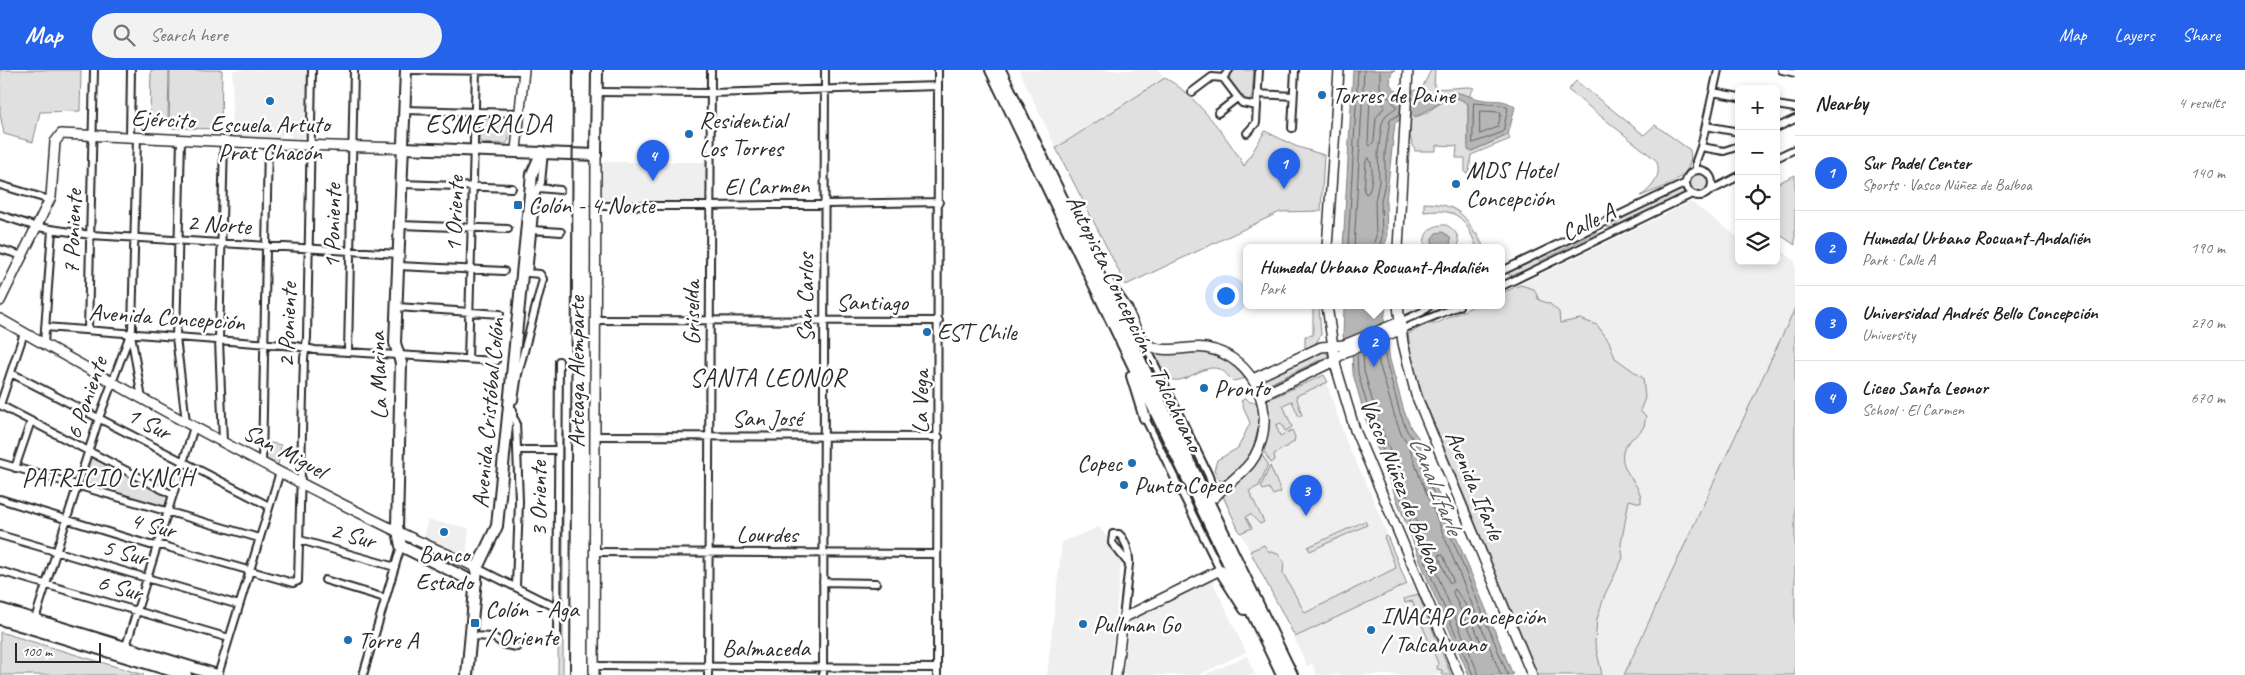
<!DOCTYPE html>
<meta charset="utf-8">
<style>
body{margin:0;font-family:Caveat,sans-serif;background:#f2f2f2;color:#222}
.controls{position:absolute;right:15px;top:15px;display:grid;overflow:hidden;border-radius:8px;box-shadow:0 2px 8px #0003}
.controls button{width:45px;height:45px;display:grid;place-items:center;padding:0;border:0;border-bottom:1px solid #e0e0e0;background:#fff;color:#222;font:25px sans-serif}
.scale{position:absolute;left:15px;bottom:12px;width:86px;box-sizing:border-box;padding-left:5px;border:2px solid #2b2b2b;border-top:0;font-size:14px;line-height:18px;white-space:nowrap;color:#2b2b2b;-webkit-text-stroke:4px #fff;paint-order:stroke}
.you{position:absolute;left:1225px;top:225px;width:18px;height:18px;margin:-12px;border:4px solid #fff;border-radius:50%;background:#1a73e8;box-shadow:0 0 0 8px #1a73e833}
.badge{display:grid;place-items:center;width:32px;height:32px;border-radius:50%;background:#2563eb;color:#fff;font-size:16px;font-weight:700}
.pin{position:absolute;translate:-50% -41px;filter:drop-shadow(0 1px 2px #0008)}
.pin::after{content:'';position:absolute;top:26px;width:18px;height:15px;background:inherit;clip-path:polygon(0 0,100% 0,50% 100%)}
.popup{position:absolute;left:1243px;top:174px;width:262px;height:65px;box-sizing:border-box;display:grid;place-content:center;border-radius:8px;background:#fff;filter:drop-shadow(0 1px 4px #0005);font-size:16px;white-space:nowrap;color:#767676}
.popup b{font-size:19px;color:#222}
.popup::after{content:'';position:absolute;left:50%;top:100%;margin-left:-10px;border:10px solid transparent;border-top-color:#fff}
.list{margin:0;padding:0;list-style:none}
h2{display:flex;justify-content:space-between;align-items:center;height:65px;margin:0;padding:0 20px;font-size:21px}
h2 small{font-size:16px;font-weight:400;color:#767676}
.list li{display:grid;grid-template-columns:32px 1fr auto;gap:15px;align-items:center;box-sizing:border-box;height:75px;padding:0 20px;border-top:1px solid #e0e0e0}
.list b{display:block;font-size:19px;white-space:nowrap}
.list p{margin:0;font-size:16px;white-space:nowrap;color:#767676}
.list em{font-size:16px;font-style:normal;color:#767676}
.icon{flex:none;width:28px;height:28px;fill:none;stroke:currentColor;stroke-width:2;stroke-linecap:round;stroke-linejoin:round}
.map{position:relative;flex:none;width:1795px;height:605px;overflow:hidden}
header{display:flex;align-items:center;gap:30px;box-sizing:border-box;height:70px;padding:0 25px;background:#2563eb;color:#fff}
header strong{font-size:24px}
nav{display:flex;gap:28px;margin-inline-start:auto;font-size:18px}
.search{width:350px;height:45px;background:#f2f2f2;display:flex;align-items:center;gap:12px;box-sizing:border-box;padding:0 18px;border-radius:28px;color:#767676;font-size:19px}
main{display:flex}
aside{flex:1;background:#fff}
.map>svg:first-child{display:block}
.built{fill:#efefef}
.green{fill:#e0e0e0;stroke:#868686}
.water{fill:#b6b6b6;stroke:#7e7e7e}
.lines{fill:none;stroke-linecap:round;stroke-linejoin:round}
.shore{stroke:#636363;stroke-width:1}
.stream{stroke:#7e7e7e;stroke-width:2}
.street-casing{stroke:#2b2b2b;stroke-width:10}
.secondary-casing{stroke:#2b2b2b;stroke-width:12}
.primary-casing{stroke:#2b2b2b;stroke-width:14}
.street{stroke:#fff;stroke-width:6}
.secondary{stroke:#fff;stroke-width:9}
.primary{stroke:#fff;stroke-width:10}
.rail{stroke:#2b2b2b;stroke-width:2}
.poi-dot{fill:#1f6fb2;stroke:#fff;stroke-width:2}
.labels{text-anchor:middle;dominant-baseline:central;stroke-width:5;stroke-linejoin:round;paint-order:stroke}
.poi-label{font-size:24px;fill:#2b2b2b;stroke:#fff;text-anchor:start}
.street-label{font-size:24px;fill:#2b2b2b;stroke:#fff}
.neighbourhood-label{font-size:25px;letter-spacing:1px;fill:#2b2b2b;stroke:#fff}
.water-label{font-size:25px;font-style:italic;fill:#5c5c5c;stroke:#fff}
</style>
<header>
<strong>Map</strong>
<div class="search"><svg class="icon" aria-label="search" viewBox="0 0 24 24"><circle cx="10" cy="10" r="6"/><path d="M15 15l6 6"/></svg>Search here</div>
<nav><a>Map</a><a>Layers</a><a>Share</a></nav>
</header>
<main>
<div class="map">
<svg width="1795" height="605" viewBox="0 0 1795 605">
<rect width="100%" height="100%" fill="#fff"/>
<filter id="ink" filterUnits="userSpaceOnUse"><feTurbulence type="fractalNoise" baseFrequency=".02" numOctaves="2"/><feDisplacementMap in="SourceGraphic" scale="10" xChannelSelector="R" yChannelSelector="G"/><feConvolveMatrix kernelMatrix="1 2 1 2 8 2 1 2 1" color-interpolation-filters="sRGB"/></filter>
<g filter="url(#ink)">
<path class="built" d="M233 0H307L306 65 301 69 291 68V62H283L282 68 231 67Z
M1019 0H1158L1165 8 1056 78Z
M601 92H705V129L702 132 604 131 601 129Z
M1691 132 1739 168V191H1776V176L1795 191V605H1538L1424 329 1408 264 1427 254H1435L1474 236H1502V223Z
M1324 305 1346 371 1371 424 1407 514 1412 512 1451 605H1317L1312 594 1307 596 1287 551 1222 428 1254 396 1263 380 1267 366V330Z
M427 450 469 458 466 489 424 470Z
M1099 457 1122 486 1109 605H1047L1062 472Z
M1211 508 1246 582 1199 605H1123L1129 556 1133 549Z
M1247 586 1255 605H1204Z"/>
<path class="green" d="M0 0H81L80 41 40 42 33 72 4 64 0 44Z
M151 0H169L168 50 150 49Z
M170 0H222L221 59 169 58Z
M1236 0H1254L1252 27 1248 31 1244 30 1228 9 1229 5Z
M1431 0H1435L1434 17 1436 18C1447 20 1468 15 1474 18L1468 28C1451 18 1433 30 1415 28L1413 21 1422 18Z
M1165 8C1192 21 1230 70 1244 96L1265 61 1295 76 1324 85 1321 141 1280 142 1126 215 1056 78Z
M1576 11 1644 65 1655 55 1690 80C1696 109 1662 117 1641 126 1652 118 1663 105 1656 90L1568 20Z
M1453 28 1461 29 1468 34V76L1472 81 1508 65 1510 69 1471 85 1469 103H1465V88H1456L1457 76 1436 75V81H1415L1410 67 1411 46C1426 49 1438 30 1453 28Z
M483 44 508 45 509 70 506 74 481 73 479 70V48Z
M1689 113a10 10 0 1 1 20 0a10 10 0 1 1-20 0Z
M1795 105V175L1776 162V114Z
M1682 118 1684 124 1612 158 1606 157 1608 153Z
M1424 133C1450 134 1463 139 1475 164H1477L1483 176 1477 178C1465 148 1459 138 1424 142Z
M1446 155C1456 160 1460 167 1458 178H1450L1448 165 1442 162 1432 168 1433 178H1425C1422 164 1431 154 1446 155Z
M1593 160H1596L1595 164 1540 191 1539 194 1512 206 1508 204 1509 201Z
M1520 215 1534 219 1539 230 1550 234 1559 242 1560 253 1580 249 1597 255 1609 271 1615 288 1643 308 1645 328 1640 341 1646 346C1645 350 1645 355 1643 358 1637 367 1626 370 1623 382 1619 403 1643 414 1641 433L1629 430 1621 474 1623 488 1605 524 1597 549 1595 573 1602 605H1538L1424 329 1412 293 1408 264 1427 254H1435L1474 236H1502V223Z
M1313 236H1319L1321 265 1314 276 1305 279V266L1313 265Z
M1795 238V605H1624Z
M1192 279C1216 284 1230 290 1247 308L1233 311C1228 307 1225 301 1219 299 1201 292 1179 323 1165 304 1160 297 1157 288 1153 280Z
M1326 279 1329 290 1265 320 1259 317 1262 310Z
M1324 305 1328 312 1296 326 1302 345 1299 347 1292 331 1283 335 1292 357 1285 361 1281 353 1276 355 1280 366 1292 360 1295 367 1294 372 1274 384 1275 390 1271 393 1263 380 1267 366V330Z
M1246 328 1250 332H1256C1266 357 1248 403 1220 411L1214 400 1217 390 1238 378 1250 353 1241 331Z
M560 364H563V605H558Z
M265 372 281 375 278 396 266 391Z
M1261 384 1268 394 1259 416 1249 421 1264 452 1260 454 1250 444 1246 447 1252 458 1240 463 1223 426 1247 404Z
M91 386 168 427 164 438 81 415Z
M1270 396 1281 422 1273 425 1269 418 1263 420 1261 416Z
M1365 451 1367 455 1310 481 1308 477Z
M1387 466 1407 514 1295 567 1250 481 1264 475 1268 481 1278 484 1284 492 1283 503 1305 543 1396 498 1384 467Z
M1418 524 1451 605H1442V600L1437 599 1438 593 1412 531 1405 533 1404 529Z
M0 562 144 605H0Z"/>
<path class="water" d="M1353 0H1395L1391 4 1390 14C1413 42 1431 19 1459 23 1468 25 1476 29 1485 30 1497 31 1505 29 1515 37L1508 65 1472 81 1468 80V34L1458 28 1446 29 1418 46 1405 47 1395 53 1386 131 1387 169 1383 178H1343Z
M1442 162 1450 167 1451 177 1433 178 1432 168 1436 163Z
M1344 236H1386L1384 251 1390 290 1404 341 1411 358 1418 367 1429 401 1513 605H1469L1429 513 1366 350 1353 304 1352 282 1343 267Z"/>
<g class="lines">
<path class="shore" d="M1373 23 1385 36 1376 48 1374 71 1370 76 1368 74 1370 26Z
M1474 33 1502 35 1508 38 1503 62 1473 73Z
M1480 41 1501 42 1498 57 1480 64Z
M1369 88C1374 96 1372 113 1369 122L1366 124 1364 121 1366 91Z
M1348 178 1358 0
M1354 178 1364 0
M1372 178 1376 166 1375 131 1379 112 1378 83 1382 53 1386 45 1397 37 1380 18V0
M1379 178 1382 167 1381 131 1385 112V83L1390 50 1400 44
M1383 273 1386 291 1400 343 1407 361 1414 370 1425 403 1508 605
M1377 275 1379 293 1394 344 1401 364 1408 373 1419 405 1501 605
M1363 281 1364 301 1377 347 1439 509 1479 605
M1357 283 1358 303 1371 349 1433 511 1473 605
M1440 484 1443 485 1453 510 1452 513 1449 512 1439 487Z
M1455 519 1465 534 1480 570 1478 573 1475 572 1453 523Z"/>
<path class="stream" d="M1264 317 1326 288"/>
<g class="street-casing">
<path id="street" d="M406 0 524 1
M1782 0 1795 3
M1223 8 1242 33 1257 36
M1223 8 1229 0
M597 22 711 23 938 16
M1192 22 1212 7 1223 8
M1713 22 1739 27
M1258 24 1293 26
M1776 35 1795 38
M404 40 520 43
M1218 43 1237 28
M1706 56 1739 62
M1292 58 1295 0
M1776 58 1795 49
M1247 63 1256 53 1259 0
M130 67 131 0
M181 70 176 267 186 352
M1701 77 1724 81 1739 76
M1776 88 1795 79
M1686 113a13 13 0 1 1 26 0a13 13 0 1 1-26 0Z
M1696 100V91L1701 77 1718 0
M402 114 512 118
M0 115 50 130
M539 118 560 120
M1710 121 1739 106
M596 136H710L939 132
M0 145 37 157 91 165 399 184
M400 155 508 159
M533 160 561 162
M0 179 23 186
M398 196 504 201
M1502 201 1686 113
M1502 216 1692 124
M397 237 500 244
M596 250 939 251
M1400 252 1422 242 1429 236
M45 257 296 276 315 280 496 291
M88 260 94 0
M1400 260 1459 236
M131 264 142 329
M1144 272 1209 406 1215 427
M44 274 52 160
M348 282 354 0
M468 289 476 0
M11 303 269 436
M514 330 518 304 543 209 540 204 528 203 536 123 541 113 544 82
M0 335 173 425
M0 335 24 263
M513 340V347L516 352 519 431 516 517
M1145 348 1220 500
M596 366 939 367
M223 372 219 270 224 72
M518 380H557
M0 393 259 468
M262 393 268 74
M15 398 31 351
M0 429 150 475 164 476 293 513 298 511 304 288 307 268 312 0
M0 465 239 535
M300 470 395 497
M595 482 937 484
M477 498 557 538
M0 501 229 568
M325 510 385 528
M823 512 876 513
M1123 548 1129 494C1130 485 1126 470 1119 464H1113L1112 473 1129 494
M35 549 99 348 132 259 137 67
M471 566 493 567 505 575 517 577
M557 568 559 291
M126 576 194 357
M594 596 937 598
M218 605 280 402
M363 605 401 476
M708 605 711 0
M823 605 825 0
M937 605 938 0"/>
</g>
<g class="secondary-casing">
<path id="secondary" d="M516 80 524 0
M1327 178 1339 0
M1398 178 1408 0
M0 231 51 127 55 72 61 64 299 75 403 78
M1327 236 1336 297 1355 360 1459 605
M1398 236 1403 273 1416 325 1532 605
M1127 240C1133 251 1138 269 1149 275 1165 285 1189 275 1206 278 1256 287 1278 344 1255 386 1245 404 1227 412 1215 427
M0 249C126 321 254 391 384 455 414 470 446 483 477 498
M1253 309 1321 277 1344 275 1400 252
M1261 326 1328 294 1345 282 1400 260
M594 605 596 85
M1116 605 1123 548 1220 500"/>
</g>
<g class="primary-casing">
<path id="primary" d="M406 0 395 273 401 293 397 456 401 476 476 513
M991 0 1282 605
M1000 0 1292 605
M403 78 596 85 597 0
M1108 213 1127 240
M1132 306 1145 348
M1220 500 1245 539
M0 539 217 605
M0 549 186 605
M467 605 477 498 497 456 532 104 542 82"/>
</g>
<use href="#street" class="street"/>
<use href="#secondary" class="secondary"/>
<use href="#primary" class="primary"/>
<path class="rail" d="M570 605 573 0"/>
</g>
</g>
<g class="poi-dot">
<circle cx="1322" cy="25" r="5"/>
<circle cx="270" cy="31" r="5"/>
<circle cx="689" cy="64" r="5"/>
<circle cx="1456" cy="114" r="5"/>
<rect x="513" y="130" width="10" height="10" rx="2.5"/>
<circle cx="927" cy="262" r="5"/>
<circle cx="1204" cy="318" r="5"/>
<circle cx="1132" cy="393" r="5"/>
<circle cx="1124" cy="415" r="5"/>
<circle cx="444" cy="462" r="5"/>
<rect x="470" y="548" width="10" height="10" rx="2.5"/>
<circle cx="1083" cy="554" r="5"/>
<circle cx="1371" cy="560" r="5"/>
<circle cx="348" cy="570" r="5"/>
</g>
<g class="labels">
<g class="poi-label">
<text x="1332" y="25">Torres de Paine</text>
<text x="699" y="50">Residential<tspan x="699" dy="28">Los Torres</tspan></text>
<text x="270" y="54" text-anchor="middle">Escuela Artuto<tspan x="270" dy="28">Prat Chacón</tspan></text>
<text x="1466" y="100">MDS Hotel<tspan x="1466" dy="28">Concepción</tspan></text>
<text x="528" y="135">Colón - 4 Norte</text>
<text x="937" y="262">EST Chile</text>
<text x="1214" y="318">Pronto</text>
<text x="1122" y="393" text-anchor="end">Copec</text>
<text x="1134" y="415">Punto Copec</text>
<text x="444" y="484" text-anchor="middle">Banco<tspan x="444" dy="28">Estado</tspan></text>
<text x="485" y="539">Colón - Aga<tspan x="485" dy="28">/ Oriente</tspan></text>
<text x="1381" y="546">INACAP Concepción<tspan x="1381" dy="28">/ Talcahuano</tspan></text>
<text x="1093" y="554">Pullman Go</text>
<text x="358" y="570">Torre A</text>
</g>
<g class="street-label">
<text transform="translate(163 49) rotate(3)">Ejército</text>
<text transform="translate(767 116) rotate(-1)">El Carmen</text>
<text transform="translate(454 144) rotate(-88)">1 Oriente</text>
<text transform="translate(1588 152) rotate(-26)">Calle A</text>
<text transform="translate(219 154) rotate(4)">2 Norte</text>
<text transform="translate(332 156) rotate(-89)">1 Poniente</text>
<text transform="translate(72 162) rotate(-88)">7 Poniente</text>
<text transform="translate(805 228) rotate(-90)">San Carlos</text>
<text x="872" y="232">Santiago</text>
<text transform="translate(691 243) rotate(-90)">Griselda</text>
<text transform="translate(167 247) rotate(4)">Avenida Concepción</text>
<text transform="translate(1135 253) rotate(64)">Autopista Concepción - Talcahuano</text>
<text transform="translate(287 255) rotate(-88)">2 Poniente</text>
<text transform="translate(576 302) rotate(-90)">Arteaga Alemparte</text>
<text transform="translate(378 306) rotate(-92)">La Marina</text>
<text transform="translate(86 328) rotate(-71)">6 Poniente</text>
<text transform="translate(920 332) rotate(-90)">La Vega</text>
<text transform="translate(488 343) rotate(-85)">Avenida Cristóbal Colón</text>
<text x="767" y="348">San José</text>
<text transform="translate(149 353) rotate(27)">1 Sur</text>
<text transform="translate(285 381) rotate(28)">San Miguel</text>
<text transform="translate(1402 415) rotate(68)">Vasco Núñez de Balboa</text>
<text transform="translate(1475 415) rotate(67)">Avenida Ifarle</text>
<text transform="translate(538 429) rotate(-90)">3 Oriente</text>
<text transform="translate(153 455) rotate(15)">4 Sur</text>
<text x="767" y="464">Lourdes</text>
<text transform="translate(353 465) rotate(16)">2 Sur</text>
<text transform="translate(125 482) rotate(16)">5 Sur</text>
<text transform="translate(120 517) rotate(16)">6 Sur</text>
<text x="766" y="578">Balmaceda</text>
</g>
<g class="neighbourhood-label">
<text x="489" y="54">ESMERALDA</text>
<text x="768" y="308">SANTA LEONOR</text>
<text x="108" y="408">PATRICIO LYNCH</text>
</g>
<g class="water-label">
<text transform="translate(1436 415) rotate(68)">Canal Ifarle</text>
</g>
</g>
</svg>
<div class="controls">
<button>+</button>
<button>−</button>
<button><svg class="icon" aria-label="locate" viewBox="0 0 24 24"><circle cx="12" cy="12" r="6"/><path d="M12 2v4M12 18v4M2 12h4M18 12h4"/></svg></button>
<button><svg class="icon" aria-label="layers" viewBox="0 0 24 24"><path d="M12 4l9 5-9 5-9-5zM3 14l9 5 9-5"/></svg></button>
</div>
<div class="scale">100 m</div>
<div class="you"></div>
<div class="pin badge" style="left:1284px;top:119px">1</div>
<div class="pin badge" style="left:1374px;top:297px">2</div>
<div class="popup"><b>Humedal Urbano Rocuant-Andalién</b>Park</div>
<div class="pin badge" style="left:1306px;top:446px">3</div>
<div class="pin badge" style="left:653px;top:111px">4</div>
</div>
<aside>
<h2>Nearby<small>4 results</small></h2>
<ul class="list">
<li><span class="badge">1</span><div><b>Sur Padel Center</b><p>Sports · Vasco Núñez de Balboa</p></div><em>140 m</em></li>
<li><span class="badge">2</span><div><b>Humedal Urbano Rocuant-Andalién</b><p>Park · Calle A</p></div><em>190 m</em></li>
<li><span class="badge">3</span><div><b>Universidad Andrés Bello Concepción</b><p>University</p></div><em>270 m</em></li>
<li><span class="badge">4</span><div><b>Liceo Santa Leonor</b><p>School · El Carmen</p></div><em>670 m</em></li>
</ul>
</aside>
</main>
